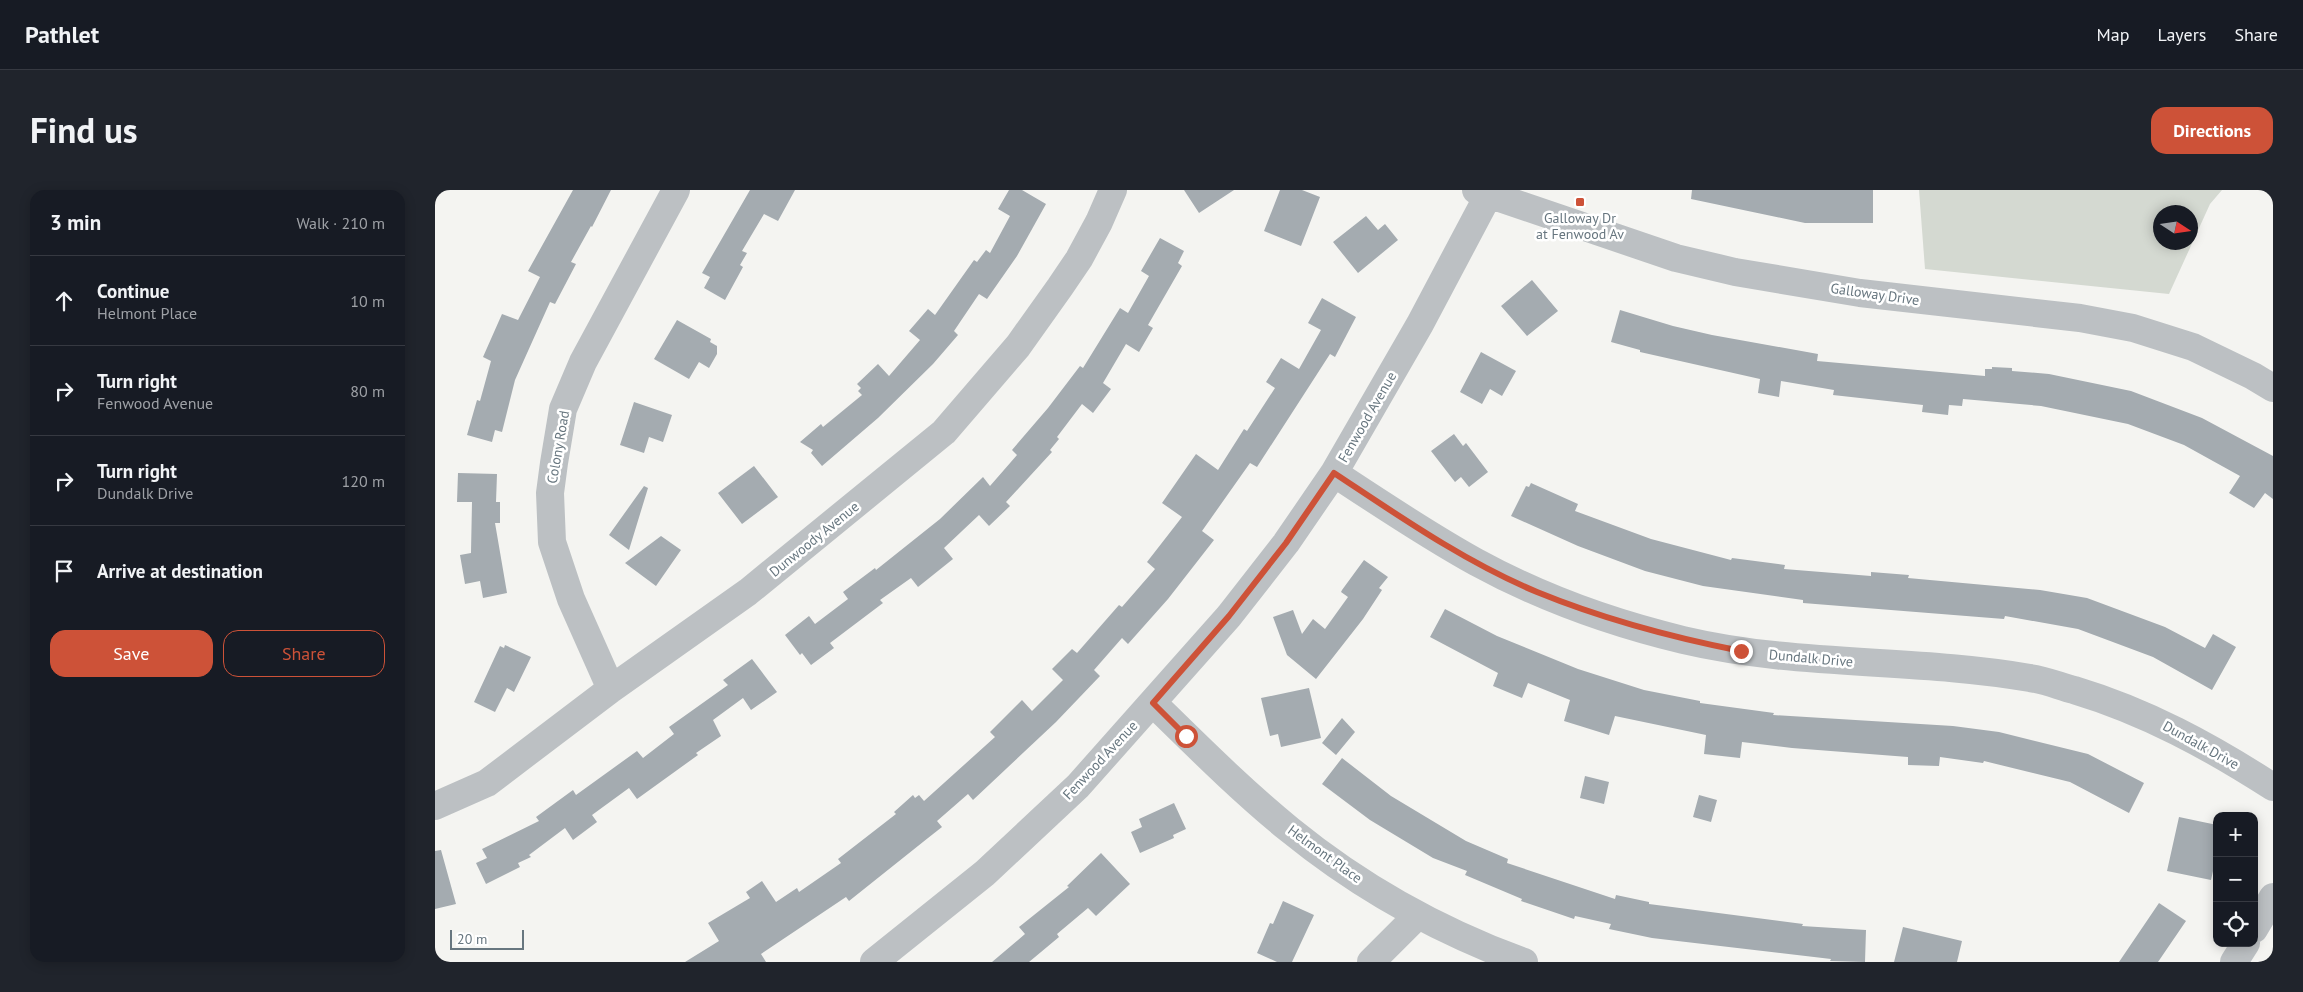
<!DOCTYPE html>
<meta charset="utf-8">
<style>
body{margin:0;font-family:"PT Sans",sans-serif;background:#20242c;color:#f1f3f6}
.controls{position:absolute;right:15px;bottom:15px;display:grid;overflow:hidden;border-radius:10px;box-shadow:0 2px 12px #0003}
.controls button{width:45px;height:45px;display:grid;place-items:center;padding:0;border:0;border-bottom:1px solid #363941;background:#171b24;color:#f1f3f6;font:25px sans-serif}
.compass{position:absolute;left:1718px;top:15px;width:45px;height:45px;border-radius:50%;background:#171b24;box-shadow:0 2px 12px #0003;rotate:102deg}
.scale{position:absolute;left:15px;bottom:12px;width:74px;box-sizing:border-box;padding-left:5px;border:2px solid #67767f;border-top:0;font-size:14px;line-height:18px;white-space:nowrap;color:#67767f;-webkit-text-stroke:4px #fff;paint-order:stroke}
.stop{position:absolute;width:15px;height:15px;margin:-11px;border:4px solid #cd5238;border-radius:50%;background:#fff}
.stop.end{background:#cd5238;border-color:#fff;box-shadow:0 1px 5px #0008}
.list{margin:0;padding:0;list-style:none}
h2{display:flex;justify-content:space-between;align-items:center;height:65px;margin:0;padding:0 20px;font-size:21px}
h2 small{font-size:16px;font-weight:400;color:#9ea1a6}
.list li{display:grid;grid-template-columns:32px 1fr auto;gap:15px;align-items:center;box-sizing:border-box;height:90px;padding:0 20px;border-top:1px solid #363941}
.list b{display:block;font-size:19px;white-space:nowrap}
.list p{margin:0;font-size:16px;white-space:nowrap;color:#9ea1a6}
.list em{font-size:16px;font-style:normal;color:#9ea1a6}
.actions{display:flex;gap:10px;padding:15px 20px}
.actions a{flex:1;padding:11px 0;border:1px solid #cd5238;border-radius:15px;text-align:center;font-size:18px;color:#cd5238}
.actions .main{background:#cd5238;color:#fff}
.icon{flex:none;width:28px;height:28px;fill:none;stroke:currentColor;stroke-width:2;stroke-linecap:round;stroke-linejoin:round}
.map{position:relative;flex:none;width:1838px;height:772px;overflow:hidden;border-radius:15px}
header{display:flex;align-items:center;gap:30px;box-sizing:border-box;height:70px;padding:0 25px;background:#171b24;border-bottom:1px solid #363941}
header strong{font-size:24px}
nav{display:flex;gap:28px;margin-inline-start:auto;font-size:18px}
.intro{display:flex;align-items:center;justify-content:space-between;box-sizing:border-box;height:120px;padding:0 30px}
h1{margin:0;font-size:35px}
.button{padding:12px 22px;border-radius:15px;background:#cd5238;color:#fff;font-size:18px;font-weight:700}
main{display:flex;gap:30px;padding:0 30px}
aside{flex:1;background:#171b24;border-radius:15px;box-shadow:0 2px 12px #0003}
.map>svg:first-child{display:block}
.green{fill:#d4d9d1;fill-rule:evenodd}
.building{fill:#a4abb0}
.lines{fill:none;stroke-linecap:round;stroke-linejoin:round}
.minor{stroke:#bcc0c3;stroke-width:28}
.route{stroke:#cd5238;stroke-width:6}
.poi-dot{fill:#cd5238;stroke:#fff;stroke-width:2}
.labels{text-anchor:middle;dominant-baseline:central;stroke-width:5;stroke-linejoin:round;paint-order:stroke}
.poi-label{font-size:14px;fill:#67767f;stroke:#fff}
.street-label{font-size:14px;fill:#67767f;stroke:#fff}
</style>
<header>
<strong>Pathlet</strong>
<nav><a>Map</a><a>Layers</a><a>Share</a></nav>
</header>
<div class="intro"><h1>Find us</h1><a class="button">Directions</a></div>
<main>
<aside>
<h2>3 min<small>Walk · 210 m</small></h2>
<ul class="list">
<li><svg class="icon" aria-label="ahead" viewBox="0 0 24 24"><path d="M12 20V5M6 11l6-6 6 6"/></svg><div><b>Continue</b><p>Helmont Place</p></div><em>10 m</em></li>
<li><svg class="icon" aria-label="right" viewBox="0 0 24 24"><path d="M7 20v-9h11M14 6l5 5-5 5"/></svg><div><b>Turn right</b><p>Fenwood Avenue</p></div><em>80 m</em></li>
<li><svg class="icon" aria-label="right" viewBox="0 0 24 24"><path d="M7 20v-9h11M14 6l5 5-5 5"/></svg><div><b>Turn right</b><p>Dundalk Drive</p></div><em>120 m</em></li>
<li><svg class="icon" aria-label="arrive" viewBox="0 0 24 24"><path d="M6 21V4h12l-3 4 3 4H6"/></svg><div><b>Arrive at destination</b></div></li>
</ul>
<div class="actions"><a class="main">Save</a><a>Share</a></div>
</aside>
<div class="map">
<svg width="1838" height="772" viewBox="0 0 1838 772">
<rect width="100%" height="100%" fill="#f4f4f1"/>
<path class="green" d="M1484 0H1787L1775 14 1734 104 1490 79ZM1726 22H1756V52H1726Z"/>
<path class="building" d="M138 0H176L157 37 156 36 136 72 141 74 120 114 115 112 80 190 67 242 60 240 57 252 32 245 42 210 45 211 56 171 48 167 67 124 83 130 105 87 93 81Z
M315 0H360L343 31 329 24 307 61 312 63 305 75 308 77 290 110 269 98 275 87 267 83Z
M574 0H587L611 14 582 66 552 109 544 104 519 141 523 145 498 174 443 228 387 276 376 263 378 260 365 252 386 234 388 237 427 205 423 201 426 198 422 194 443 174 454 186 485 150 474 141 493 119 500 125 539 70 542 72 551 60 555 63 575 26 563 19Z
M749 0H799L764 23Z
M845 0H867L885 7 866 56 829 41Z
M1257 0H1438V33H1370L1256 9Z
M931 26 943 40 950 34 963 50 923 83 898 52Z
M725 48 749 61 743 73 747 76 713 135 718 138 704 162 691 154 668 193 676 199 658 223 647 214 622 247 624 249 615 260 617 262 571 312 575 316 554 336 544 325 509 358 518 369 483 397 476 388 445 410 448 413 395 453 399 458 376 475 367 463 365 465 350 445 374 426 380 434 413 409 408 402 440 378 441 380 505 329 548 287 555 296 582 265 577 260 613 218 645 176 648 178 685 118 693 123 714 86 706 81Z
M1097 90 1123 121 1092 146 1066 116Z
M887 108 921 127 900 167 895 164 822 277 815 273 767 341 779 350 733 409 693 454 687 448 659 480 665 486 621 532 538 610 533 604 502 631 507 637 493 648 414 711 411 707 326 764 331 772H250L284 751 273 733 315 708 311 702 327 691 341 712 362 698 364 702 406 673 403 669 461 624 459 622 478 605 480 608 484 605 489 611 560 547 555 542 587 510 597 521 628 490 617 479 637 459 642 463 684 415 687 417 720 379 712 372 747 327 727 313 761 264 783 280 809 239 812 241 840 198 831 192 846 168 864 179 886 140 873 133Z
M1185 120 1238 136 1277 145 1383 164 1382 171 1550 186V179H1557V177L1577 178V181L1614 184 1696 201 1767 228 1838 266V309L1830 303 1819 318 1794 303 1805 286 1749 255 1693 234 1606 216 1528 209 1527 216 1514 215 1513 225 1487 222 1488 215 1398 205 1399 200 1346 191 1344 207 1323 203 1325 189 1205 162V160L1176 152Z
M242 130 276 149 275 152 282 156V164L274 178 264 172 254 189 219 169Z
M1046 162 1081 181 1067 206 1055 199 1047 214 1025 202Z
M199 212 237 225 228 252 214 247 209 263 185 255Z
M1019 244 1028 256 1031 253 1053 282 1034 297 1026 287 1020 292 996 261Z
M319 276 343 307 307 334 283 303Z
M23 283 62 284 61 312H65V333H60L72 403 48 408 45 391 30 394 25 365 36 363 37 312H22Z
M1096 293 1143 314 1140 321 1216 349 1296 370 1297 368 1350 375 1349 379 1436 386V382L1474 385 1473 388 1605 400 1652 408 1730 437 1770 458 1778 444 1801 457 1777 500 1718 467 1643 439 1570 426 1569 429 1368 413V410L1268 396 1210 381 1143 356 1076 326 1091 296 1094 297Z
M209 296 213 298 194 360 174 345Z
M226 346 246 360 221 396 190 373Z
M929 370 953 387 944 398 947 400 928 429 881 489 852 465 838 427 858 420 867 444 878 429 890 439 913 407 906 402 907 400Z
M1010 419 1062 446 1143 479 1209 500 1265 511V513L1339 523 1338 525 1518 536 1564 542 1653 564 1709 593 1694 623 1635 592 1549 571 1548 573 1505 567 1504 576 1473 575V567L1357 558 1307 552 1305 568 1269 564 1271 545 1180 526 1174 545 1129 531 1135 510 1093 493 1087 508 1058 496 1063 483 995 447Z
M70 455 96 467 79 502 72 498 60 522 39 512 65 456 69 458Z
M317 469 342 502 316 520 308 508 278 530 286 546 261 563 263 565 202 609 194 598 157 625 162 632 138 650 130 638 94 665 96 667 83 673 85 677 51 694 41 673 52 668 47 659 104 631 101 627 138 600 141 605 202 561 208 568 239 544 234 537 293 495 288 490Z
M874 498 886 548 846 557 843 544 835 546 826 508Z
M907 528 920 542 901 565 887 553Z
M907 568 956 606 1031 651 1073 669 1072 673 1180 709 1181 705 1214 712V714L1368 734 1367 736 1431 740 1430 772 1395 771 1396 769 1217 748 1174 739 1176 734 1140 726 1139 729 1086 711 1087 709 1030 685 1032 681 998 668 935 630 887 594Z
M1150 586 1174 592 1169 614 1145 608Z
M1264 605 1282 610 1276 632 1258 627Z
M739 613 751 639 738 645 739 648 705 663 696 642 707 637 704 629Z
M1744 627 1782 635V663L1776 690 1732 681Z
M6 660 21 714 0 719V661Z
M666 663 695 694 661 726 653 718 622 744 624 747 594 772H557L590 744 584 737 634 697 632 696Z
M848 711 879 725 857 772H842L822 763 835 733 838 734Z
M1724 713 1751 731 1723 772H1684Z
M1468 737 1527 751 1522 772H1459Z"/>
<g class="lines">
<path class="minor" d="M1041 0 1241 68 1300 82 1425 103 1645 128 1698 138 1758 157 1818 186 1838 198
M899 283C946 314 992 345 1041 372 1105 407 1177 433 1248 450 1362 477 1480 468 1595 488 1610 490 1624 496 1639 500 1712 522 1774 556 1838 597
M176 499 136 409 117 352 115 303 119 273 128 219 148 172 241 0
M718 513C763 557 807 601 855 640 925 697 1004 741 1089 772
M0 616 52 593 176 499 313 402 509 242 583 156 625 97 644 69 664 32 678 0
M1819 739 1838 707
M439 772 550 683 643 596 794 426 851 353 899 283 985 134 1056 0
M936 772 982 726
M1799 772 1811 753"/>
</g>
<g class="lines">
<path class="route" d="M751 546 718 513 794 426 851 353 899 283C964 326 1030 372 1102 402 1168 429 1235 447 1306 461"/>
</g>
<rect class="poi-dot" x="1140" y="7" width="10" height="10" rx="2.5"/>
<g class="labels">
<g class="poi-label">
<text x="1145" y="28">Galloway Dr<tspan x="1145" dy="16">at Fenwood Av</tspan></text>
</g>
<g class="street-label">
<text transform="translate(1440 104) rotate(8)">Galloway Drive</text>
<text transform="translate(932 227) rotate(-60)">Fenwood Avenue</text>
<text transform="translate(123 257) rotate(-80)">Colony Road</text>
<text transform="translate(379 349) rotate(-39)">Dunwoody Avenue</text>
<text transform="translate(1376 468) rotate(5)">Dundalk Drive</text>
<text transform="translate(1766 555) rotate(29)">Dundalk Drive</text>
<text transform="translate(665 570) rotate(-47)">Fenwood Avenue</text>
<text transform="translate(890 664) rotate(36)">Helmont Place</text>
</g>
</g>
</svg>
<div class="controls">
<button>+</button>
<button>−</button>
<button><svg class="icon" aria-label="locate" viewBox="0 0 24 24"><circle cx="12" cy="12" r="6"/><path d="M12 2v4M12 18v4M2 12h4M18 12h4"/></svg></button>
</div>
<svg class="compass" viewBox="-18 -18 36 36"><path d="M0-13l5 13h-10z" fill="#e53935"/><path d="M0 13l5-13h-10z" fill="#9ea1a6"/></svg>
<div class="scale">20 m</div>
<div class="stop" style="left:751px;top:546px"></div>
<div class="stop end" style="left:1306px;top:461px"></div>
</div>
</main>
